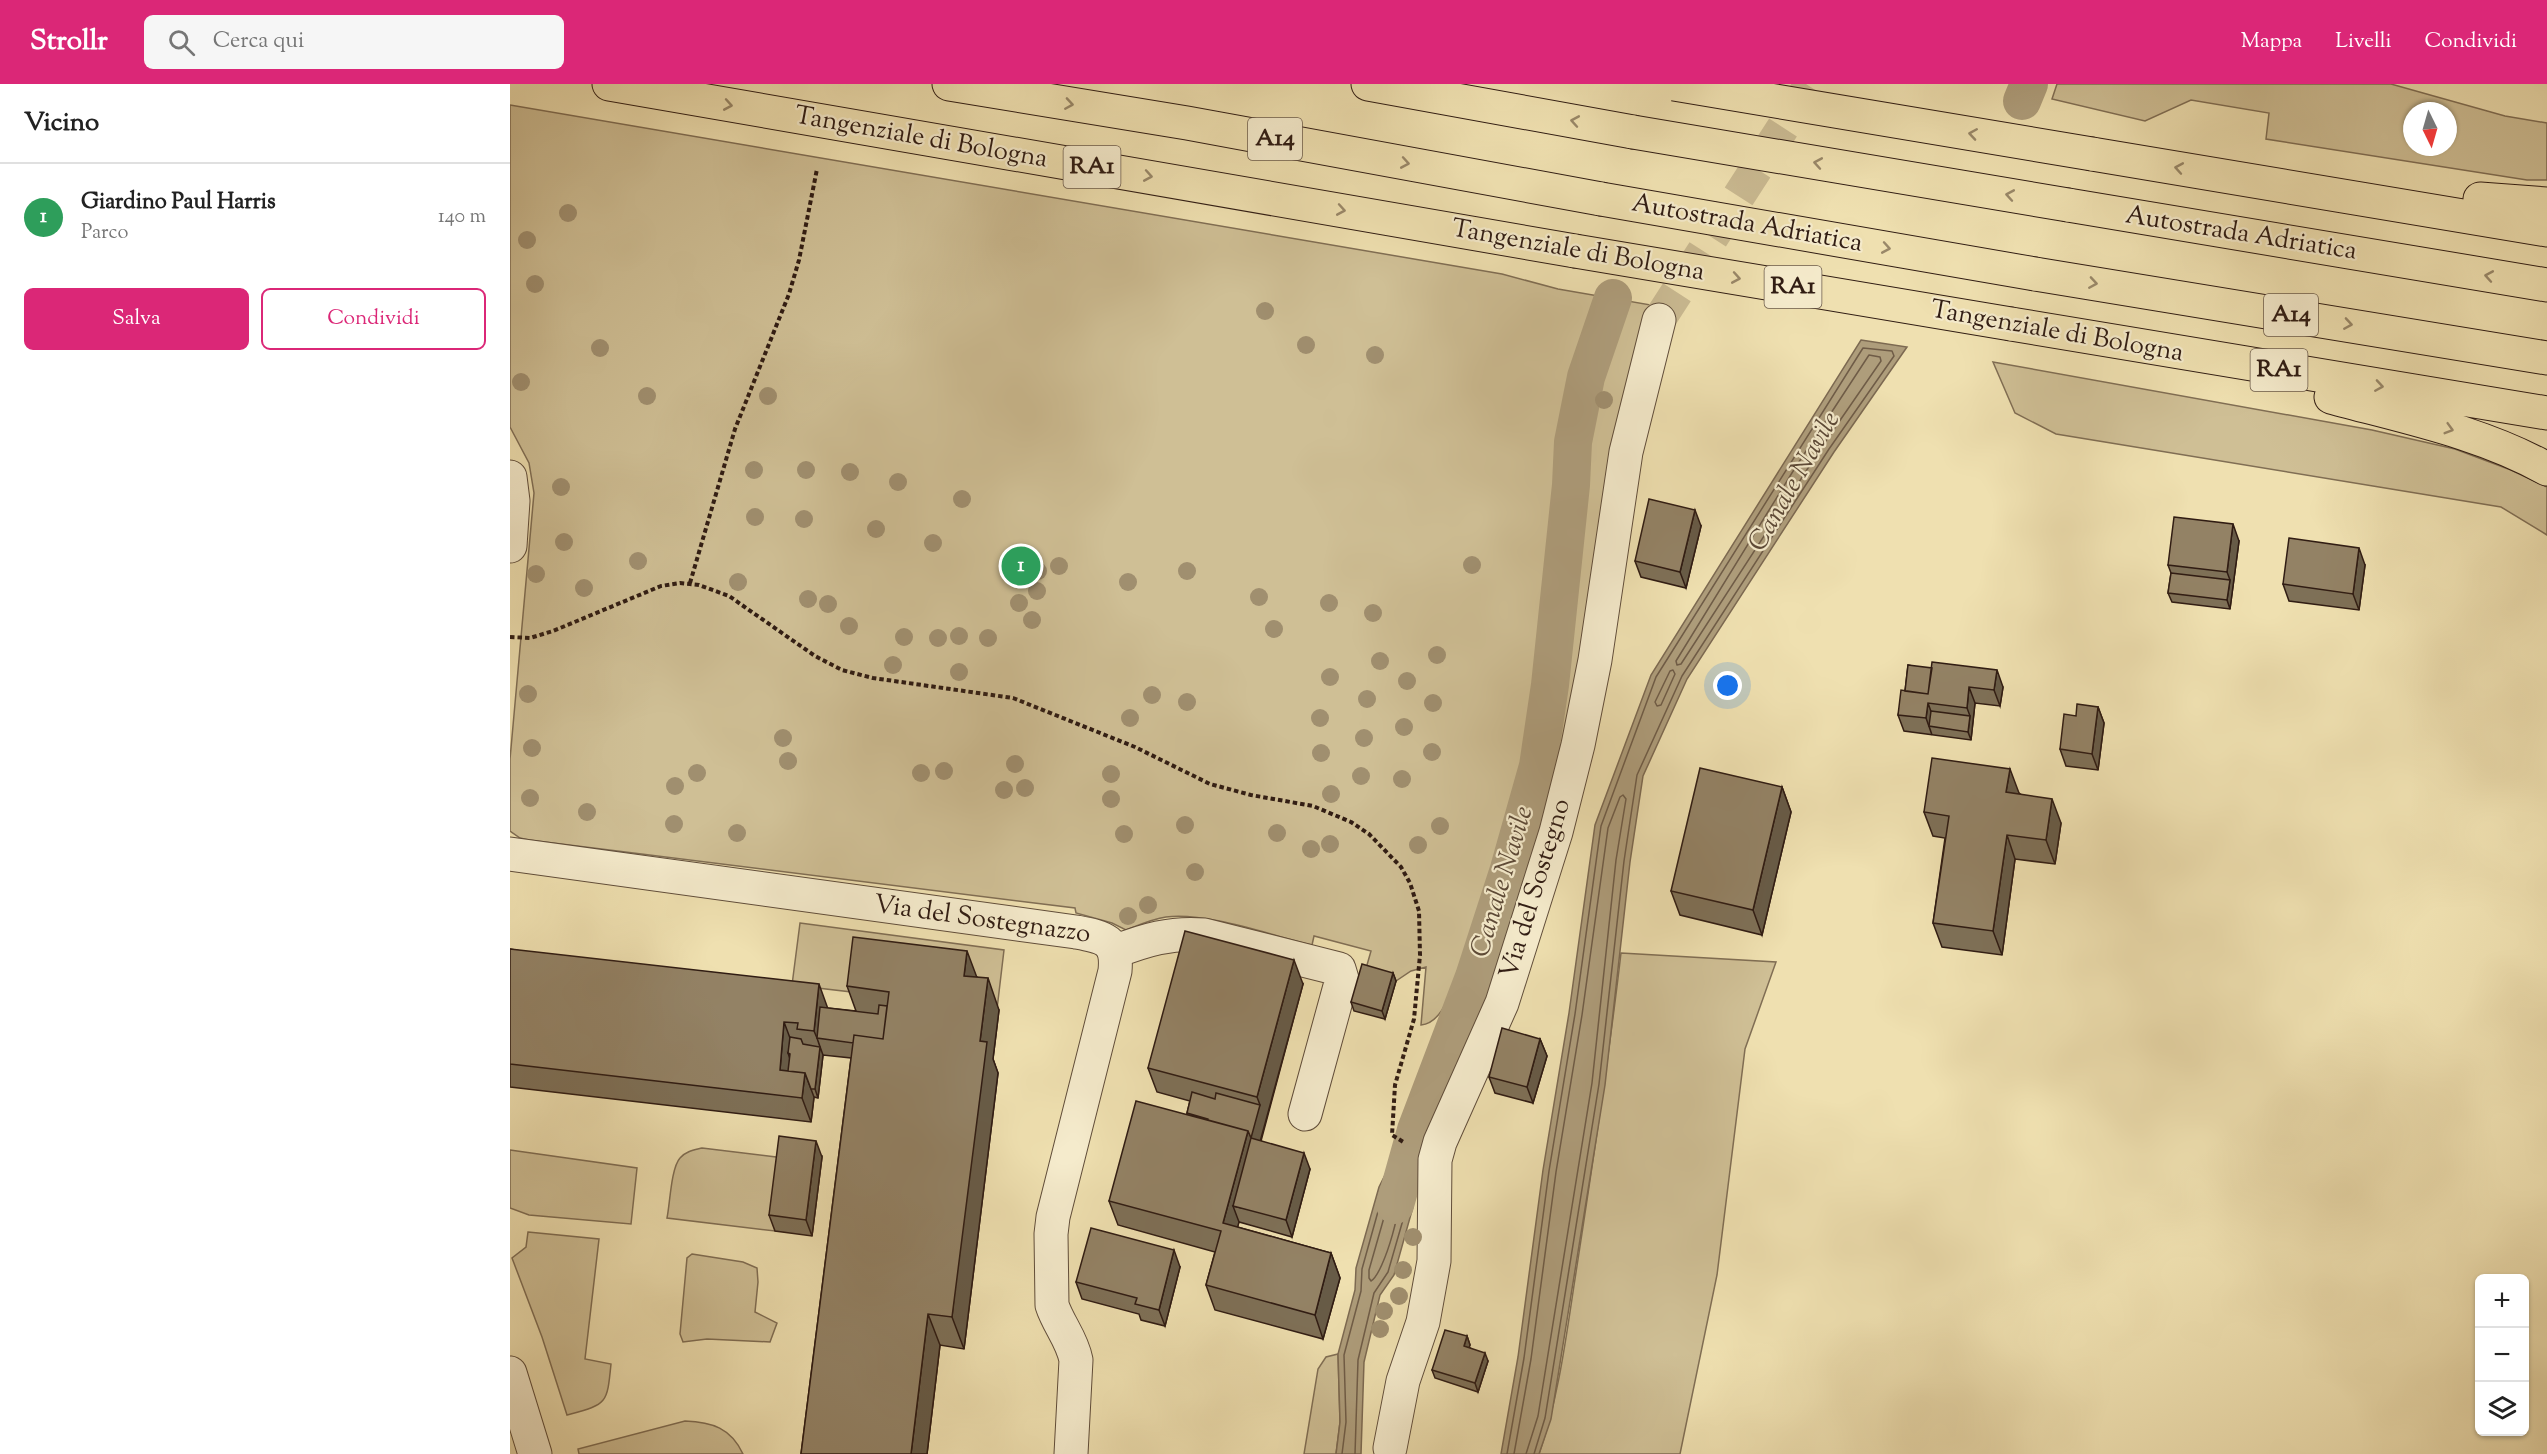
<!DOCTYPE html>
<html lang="it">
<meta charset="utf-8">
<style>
body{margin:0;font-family:"Sorts Mill Goudy",serif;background:#f6f6f6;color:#222}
.controls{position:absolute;right:18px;bottom:18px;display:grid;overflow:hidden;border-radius:9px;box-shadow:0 2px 4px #0004}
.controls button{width:54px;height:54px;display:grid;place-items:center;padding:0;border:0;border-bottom:2px solid #e0e0e0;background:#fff;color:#222;font:30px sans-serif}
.compass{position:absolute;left:1893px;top:18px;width:54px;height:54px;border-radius:50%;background:#fff;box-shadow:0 2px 4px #0004;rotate:175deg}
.you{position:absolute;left:1218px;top:602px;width:21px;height:21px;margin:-15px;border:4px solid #fff;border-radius:50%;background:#1a73e8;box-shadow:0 0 0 9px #1a73e833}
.badge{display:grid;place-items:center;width:39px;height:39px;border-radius:50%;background:#db2777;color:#fff;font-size:20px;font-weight:700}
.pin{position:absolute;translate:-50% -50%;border:3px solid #fff;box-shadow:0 2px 6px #0006}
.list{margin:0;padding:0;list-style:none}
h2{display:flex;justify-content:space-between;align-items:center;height:78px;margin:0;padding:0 24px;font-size:26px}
h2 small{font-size:20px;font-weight:400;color:#767676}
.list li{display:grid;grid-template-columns:39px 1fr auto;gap:18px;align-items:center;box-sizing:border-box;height:108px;padding:0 24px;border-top:2px solid #e0e0e0}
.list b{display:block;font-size:22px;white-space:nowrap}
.list p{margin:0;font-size:20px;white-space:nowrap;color:#767676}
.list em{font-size:20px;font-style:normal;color:#767676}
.actions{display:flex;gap:12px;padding:18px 24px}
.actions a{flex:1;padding:14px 0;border:2px solid #db2777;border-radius:9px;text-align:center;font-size:21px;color:#db2777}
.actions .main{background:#db2777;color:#fff}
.icon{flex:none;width:33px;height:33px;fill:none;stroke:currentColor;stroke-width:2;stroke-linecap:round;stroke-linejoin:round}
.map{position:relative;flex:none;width:2037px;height:1370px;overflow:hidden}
header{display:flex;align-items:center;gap:36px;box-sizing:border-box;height:84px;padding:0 30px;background:#db2777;color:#fff}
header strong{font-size:28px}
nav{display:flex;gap:33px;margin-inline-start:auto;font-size:21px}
.search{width:420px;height:54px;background:#f6f6f6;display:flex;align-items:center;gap:15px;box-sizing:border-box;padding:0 21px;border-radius:9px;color:#767676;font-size:22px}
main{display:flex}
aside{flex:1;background:#fff}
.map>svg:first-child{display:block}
.green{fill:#cfbf95;stroke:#806e54;stroke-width:1.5;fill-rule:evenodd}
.water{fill:#ae9d7b;stroke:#7c6951;stroke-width:1.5}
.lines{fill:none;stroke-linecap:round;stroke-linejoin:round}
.shore{stroke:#6f5c47;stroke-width:1.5}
.canal{stroke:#ae9d7b;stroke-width:38}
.minor-tunnel{stroke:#c9b991;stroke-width:33;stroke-dasharray:33 16;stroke-linecap:butt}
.minor-casing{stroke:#604d3a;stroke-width:35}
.highway-casing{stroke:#301c13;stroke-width:35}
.path{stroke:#301c13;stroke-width:4;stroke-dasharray:4.5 3;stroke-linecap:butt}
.minor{stroke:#f5ebcc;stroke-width:33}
.highway{stroke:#efe0b0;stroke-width:33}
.highway-bridge-casing{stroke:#301c13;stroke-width:35;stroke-linecap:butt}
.highway-bridge{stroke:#efe0b0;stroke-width:33}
.tree{fill:#a08f6f}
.wall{fill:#7e7057;stroke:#301c13;stroke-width:1.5}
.shaded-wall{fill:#675b47;stroke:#301c13;stroke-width:1.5}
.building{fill:#938265;stroke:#301c13;stroke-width:1.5}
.oneway{stroke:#998869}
.labels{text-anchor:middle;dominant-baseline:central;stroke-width:4.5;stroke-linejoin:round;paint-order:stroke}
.shield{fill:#f5ebcc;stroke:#6b5a4a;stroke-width:1.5}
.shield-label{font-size:24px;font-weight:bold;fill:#301c13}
.street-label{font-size:26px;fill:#301c13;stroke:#f5ebcc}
.water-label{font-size:27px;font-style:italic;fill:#5c4937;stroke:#f5ebcc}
</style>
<header>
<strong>Strollr</strong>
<div class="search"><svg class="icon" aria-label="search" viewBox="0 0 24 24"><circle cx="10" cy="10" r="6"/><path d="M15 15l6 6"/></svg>Cerca qui</div>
<nav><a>Mappa</a><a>Livelli</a><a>Condividi</a></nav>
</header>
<main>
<aside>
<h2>Vicino<small></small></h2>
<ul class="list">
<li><span class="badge" style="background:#2e9e5b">1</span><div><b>Giardino Paul Harris</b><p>Parco</p></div><em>140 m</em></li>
</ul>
<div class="actions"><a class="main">Salva</a><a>Condividi</a></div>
</aside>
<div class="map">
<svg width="2037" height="1370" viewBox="0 0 2037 1370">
<rect width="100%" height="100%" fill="#efe0b0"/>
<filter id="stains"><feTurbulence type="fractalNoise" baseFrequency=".00333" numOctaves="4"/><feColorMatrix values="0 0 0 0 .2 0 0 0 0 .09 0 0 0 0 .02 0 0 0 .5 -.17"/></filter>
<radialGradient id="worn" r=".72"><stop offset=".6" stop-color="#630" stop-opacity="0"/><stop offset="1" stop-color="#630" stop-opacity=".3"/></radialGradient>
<path class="green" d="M1547 0H1881L1995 32 2037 39V96H2017L1756 55 1759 29 1681 16 1635 37 1542 15ZM1902 27H1938V63H1902Z
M0 21 992 190 1048 205 1141 221 1080 552 989 902 949 888C941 906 933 939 911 941L916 883 901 887 886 897 855 888 861 867 804 852 802 861C760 851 697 828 656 833 642 835 629 841 616 846L602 839 566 829 565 824 19 756 10 754 0 747V675L24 409 19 379 0 343Z
M1483 278 1862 346 1945 365 2001 386 2037 403V451L1991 423 1546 350 1505 329Z
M290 839 494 866 487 925 282 901Z
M1111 869 1266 878 1235 965 1207 1191 1170 1370H1029C1050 1310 1057 1245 1067 1182 1083 1078 1099 974 1111 869Z
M192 1064 274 1074 265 1147 157 1134C160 1120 161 1084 170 1074 176 1067 184 1066 192 1064Z
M0 1066 127 1084 121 1140 19 1131 0 1124Z
M18 1148 89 1155 75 1275 101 1280C97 1321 97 1320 57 1331L32 1253 2 1174 16 1163Z
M182 1170 233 1178 247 1184 248 1198 245 1228 267 1239 260 1258 197 1255 173 1258 170 1250 177 1174Z
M828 1270 830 1338 826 1370H794L808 1285 816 1273Z
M175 1337C202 1338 221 1344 233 1370H69L68 1365Z"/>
<path class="water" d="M1351 256 1397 263 1324 368 1177 595 1133 692 1120 778 1095 1001 1041 1335 1029 1370H991L1008 1273 1033 1086 1059 929 1085 741 1141 591Z
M884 1064 911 1080 904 1100 903 1123 884 1191 870 1211 854 1278 851 1370H826L830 1338 828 1270 845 1206 846 1184 869 1103 876 1089Z"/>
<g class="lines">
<path class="shore" d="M1359 271 1370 273 1371 277 1313 361 1171 580 1167 581 1166 577 1285 384Z
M1163 586 1165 590 1151 621 1147 622 1145 618 1160 587Z
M888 1101C896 1113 874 1190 861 1197L859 1194V1186L881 1109Z
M832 1370 836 1338 834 1271 851 1207 852 1185 874 1106 887 1076 890 1074 902 1083 898 1099 897 1122 878 1188 864 1209 848 1276 845 1370
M997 1370 1014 1274 1039 1087 1065 930 1091 742 1146 593 1353 264 1382 267 1384 272 1319 365 1172 592 1127 691 1114 777 1089 1000 1035 1334 1024 1370
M1004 1370 1021 1275 1046 1088 1072 931 1098 744 1110 713 1113 711 1116 715 1106 776 1082 999 1028 1332 1016 1370"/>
<path class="canal" d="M1512 17 1519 0
M885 1121 906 1046 964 893 999 785 1028 682 1040 601 1061 401 1063 358 1076 293 1103 214"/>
<path class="minor-tunnel" d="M1149 236 1301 0"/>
<g class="minor-casing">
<path id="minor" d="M0 393 3 417 0 462
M0 770 566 848C593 853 608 855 605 887L543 1133 541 1150 542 1221C548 1240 562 1255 566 1276L561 1370
M604 868C635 856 661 848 694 851L829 885 832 895 795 1030
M0 1289 25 1370
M880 1364 893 1297 913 1238 924 1177 925 1076 930 1058 992 919 1046 748 1068 661 1085 576 1116 368 1149 236"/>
</g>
<g class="highway-casing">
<path id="highway" d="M99 0 1065 167
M439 0 677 39 1091 115
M858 0 1123 48
M1582 70 2037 146
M1970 115 2037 120
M1558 121 2037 201
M1525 190 2037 274
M1501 240 2037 329
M1821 313C1894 333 1971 348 2037 385"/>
</g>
<path class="path" d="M180 499 225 345 279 210 289 176 307 85
M0 553 20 554 43 547 151 502 170 499 189 501 219 512 305 572 332 586 363 594 503 614 625 663 700 700 741 711 803 722 841 738 859 750 891 783 900 799 909 827 910 871 904 935 885 1001 882 1051 895 1059"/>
<use href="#minor" class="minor"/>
<use href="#highway" class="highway"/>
<g class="highway-bridge-casing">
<path id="highway-bridge" d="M1164 0 1582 70
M1123 48 1558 121
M1091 115 1525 190
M1065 167 1501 240"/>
</g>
<use href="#highway-bridge" class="highway-bridge"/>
</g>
<g class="tree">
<circle cx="58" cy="129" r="9"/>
<circle cx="17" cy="156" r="9"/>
<circle cx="25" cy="200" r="9"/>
<circle cx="755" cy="227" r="9"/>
<circle cx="796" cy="261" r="9"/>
<circle cx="90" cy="264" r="9"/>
<circle cx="865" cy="271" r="9"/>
<circle cx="11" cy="298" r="9"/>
<circle cx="137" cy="312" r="9"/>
<circle cx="258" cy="312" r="9"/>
<circle cx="1094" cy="316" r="9"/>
<circle cx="244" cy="386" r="9"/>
<circle cx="296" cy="386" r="9"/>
<circle cx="340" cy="388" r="9"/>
<circle cx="388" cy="398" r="9"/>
<circle cx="51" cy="403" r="9"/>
<circle cx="452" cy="415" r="9"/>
<circle cx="245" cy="433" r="9"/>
<circle cx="294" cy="435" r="9"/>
<circle cx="366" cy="445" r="9"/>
<circle cx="54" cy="458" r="9"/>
<circle cx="423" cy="459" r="9"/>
<circle cx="128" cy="477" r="9"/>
<circle cx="962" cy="481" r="9"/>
<circle cx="549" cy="482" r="9"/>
<circle cx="528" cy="487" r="9"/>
<circle cx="677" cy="487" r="9"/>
<circle cx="26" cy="490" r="9"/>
<circle cx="228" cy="498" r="9"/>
<circle cx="618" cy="498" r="9"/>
<circle cx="74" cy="504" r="9"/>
<circle cx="527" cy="507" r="9"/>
<circle cx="749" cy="513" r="9"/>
<circle cx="298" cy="515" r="9"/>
<circle cx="509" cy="519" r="9"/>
<circle cx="819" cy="519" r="9"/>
<circle cx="318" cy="520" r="9"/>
<circle cx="863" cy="529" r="9"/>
<circle cx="522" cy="536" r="9"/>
<circle cx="339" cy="542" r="9"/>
<circle cx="764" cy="545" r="9"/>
<circle cx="449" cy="552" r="9"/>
<circle cx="394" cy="553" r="9"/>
<circle cx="428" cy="554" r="9"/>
<circle cx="478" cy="554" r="9"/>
<circle cx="927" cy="571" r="9"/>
<circle cx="870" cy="577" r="9"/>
<circle cx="383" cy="581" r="9"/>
<circle cx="449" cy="588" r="9"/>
<circle cx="820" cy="593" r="9"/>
<circle cx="897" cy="597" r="9"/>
<circle cx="18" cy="610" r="9"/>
<circle cx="642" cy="611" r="9"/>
<circle cx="857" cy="615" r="9"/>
<circle cx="677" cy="618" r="9"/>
<circle cx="923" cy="619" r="9"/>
<circle cx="620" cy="634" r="9"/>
<circle cx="810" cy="634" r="9"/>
<circle cx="894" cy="643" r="9"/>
<circle cx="273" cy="654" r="9"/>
<circle cx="854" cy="654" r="9"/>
<circle cx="22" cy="664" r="9"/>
<circle cx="922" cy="668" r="9"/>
<circle cx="811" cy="669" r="9"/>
<circle cx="278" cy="677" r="9"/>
<circle cx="505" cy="680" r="9"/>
<circle cx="434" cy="687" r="9"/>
<circle cx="187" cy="689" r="9"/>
<circle cx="411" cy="689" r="9"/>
<circle cx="601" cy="690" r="9"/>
<circle cx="851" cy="692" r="9"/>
<circle cx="892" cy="695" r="9"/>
<circle cx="165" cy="702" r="9"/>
<circle cx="515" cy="704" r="9"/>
<circle cx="494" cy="706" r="9"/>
<circle cx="821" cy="710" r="9"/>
<circle cx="20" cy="714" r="9"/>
<circle cx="601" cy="715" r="9"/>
<circle cx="77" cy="728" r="9"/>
<circle cx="164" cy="740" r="9"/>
<circle cx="675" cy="741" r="9"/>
<circle cx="930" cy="742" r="9"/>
<circle cx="227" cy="749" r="9"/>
<circle cx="767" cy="749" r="9"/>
<circle cx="614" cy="750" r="9"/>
<circle cx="820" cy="760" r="9"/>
<circle cx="908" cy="761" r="9"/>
<circle cx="801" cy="765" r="9"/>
<circle cx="685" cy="788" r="9"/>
<circle cx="638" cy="821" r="9"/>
<circle cx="618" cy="832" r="9"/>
<circle cx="903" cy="1153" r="9"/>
<circle cx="893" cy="1186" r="9"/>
<circle cx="889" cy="1212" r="9"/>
<circle cx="874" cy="1227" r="9"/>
<circle cx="870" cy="1245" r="9"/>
</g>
<path class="wall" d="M1191 442 1176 504 1131 493 1125 477Z
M1729 457 1720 525 1662 518 1658 509 1661 489 1658 481Z
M1855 481 1849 526 1779 517 1773 500Z
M1398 581 1493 603 1490 622 1465 619 1461 656 1394 647 1388 631 1395 607Z
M1588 623 1594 639 1588 686 1556 682 1550 665 1566 632Z
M1272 703 1281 728 1252 851 1170 831 1161 807Z
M1509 709 1551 739 1545 780 1505 775 1492 871 1432 863 1423 839 1435 754 1423 752 1414 728Z
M0 865 318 924 346 927 337 902 467 893 489 926 483 975 488 989 454 1265 430 1261 417 1370H291L341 974 313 971 308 1014 304 1013 301 1038 0 1003Z
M883 889 886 897 875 935 844 927 841 918Z
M793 900 751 1057 800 1085 782 1153 729 1138 727 1143 821 1169 830 1194 813 1255 705 1226 696 1201 705 1168 608 1141 599 1117 677 1031V1029L680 1017 647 1008 638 984Z
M1030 955 1037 972 1023 1019 985 1009 979 993Z
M312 1073 302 1152 265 1147 259 1131Z
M670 1183 655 1242 631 1236 629 1230 572 1215 566 1198Z
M957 1252 960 1261 959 1263 978 1277 968 1308 925 1294 922 1286Z"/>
<path class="shaded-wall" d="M1185 426 1191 442 1176 504 1170 488Z
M1723 440 1729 457 1720 525 1717 516 1720 496 1717 488Z
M1849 464 1855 481 1849 526 1843 510Z
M1487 586 1493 603 1490 622 1484 606Z
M1459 603 1465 619 1461 656 1458 648 1460 632 1457 624Z
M1418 619 1424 636 1419 642 1422 651 1416 634Z
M1588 623 1594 639 1588 686 1582 670Z
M1500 685 1509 709 1505 733 1496 708Z
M1272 703 1281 728 1252 851 1243 826Z
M1542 715 1551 739 1545 780 1536 756Z
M1497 751 1505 775 1492 871 1483 847Z
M457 867 469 899 454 892Z
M784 876 793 900 732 1124 723 1122 729 1138 722 1164 713 1139 738 1047 750 1021 747 1013Z
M883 889 886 897 875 935 872 927Z
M478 894 489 926 483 975 488 989 454 1265 442 1233 470 957Z
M309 900 318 925 307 954 304 947Z
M274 938 283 962 280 970 278 969 281 978 280 1002 270 986Z
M307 954 313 971 308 1014 305 1005 310 963Z
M1030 955 1037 972 1023 1019 1017 1003Z
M295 989 304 1013 301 1038 292 1014Z
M306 1057 312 1073 302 1152 296 1136Z
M794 1069 800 1085 782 1153 776 1136Z
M664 1166 670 1183 655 1242 649 1226Z
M821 1169 830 1194 813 1255 805 1231Z
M418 1230 430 1261 417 1370H401Z
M957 1252 960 1261 957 1270 954 1262Z
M975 1269 978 1277 968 1308 965 1299Z"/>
<path class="building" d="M1139 415 1185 426 1170 488 1125 477Z
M1664 433 1723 440 1717 488 1658 481Z
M1779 454 1849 464 1843 510 1773 500Z
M1661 489 1720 496 1717 516 1658 509Z
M1422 578 1487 586 1484 606 1459 603 1457 624 1418 619 1416 634 1388 631 1391 606 1418 610Z
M1398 581 1422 584 1418 610 1395 607Z
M1567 620 1588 623 1582 670 1550 665 1554 630 1566 632Z
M1421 627 1460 632 1458 648 1419 642Z
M1422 674 1500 685 1496 708 1542 715 1536 756 1497 751 1483 847 1423 839 1439 732 1414 728Z
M1190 684 1272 703 1243 826 1161 807Z
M675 847 784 876 747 1013 638 984Z
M343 853 457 867 454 892 478 894 470 957 477 958 442 1233 418 1230 401 1370H291L344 951 373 955 379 908 337 902Z
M0 865 309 900 304 947 287 945 288 939 274 938 270 986 295 989 292 1014 0 980Z
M852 880 883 889 872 927 841 918Z
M369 921 377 922 373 955 344 951 343 959 307 954 310 923 368 930Z
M992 944 1030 955 1017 1003 979 993Z
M280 953 291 955 293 960 310 963 305 1005H301L295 989 278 987 280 970 278 969Z
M682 1008 705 1015 706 1009 750 1021 741 1054 738 1047 698 1036V1035L677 1029Z
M626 1017 738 1047 713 1139 821 1169 805 1231 696 1201 711 1147 599 1117Z
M269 1052 306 1057 296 1136 259 1131Z
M741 1054 794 1069 776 1136 723 1122Z
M581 1144 664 1166 649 1226 625 1220 627 1214 566 1198Z
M935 1246 957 1252 954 1262 975 1269 965 1299 922 1286Z"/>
<defs><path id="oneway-chevron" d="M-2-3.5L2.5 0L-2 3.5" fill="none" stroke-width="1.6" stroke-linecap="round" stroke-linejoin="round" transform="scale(1.5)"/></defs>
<g class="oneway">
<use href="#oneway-chevron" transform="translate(559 20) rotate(9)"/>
<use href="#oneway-chevron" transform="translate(218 21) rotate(10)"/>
<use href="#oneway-chevron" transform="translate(1065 37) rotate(-170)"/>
<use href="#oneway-chevron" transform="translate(1463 50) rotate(-171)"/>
<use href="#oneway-chevron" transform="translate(895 79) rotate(10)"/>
<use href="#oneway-chevron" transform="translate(1308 79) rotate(-170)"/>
<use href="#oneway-chevron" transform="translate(1669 84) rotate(-170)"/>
<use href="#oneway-chevron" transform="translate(638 92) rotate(10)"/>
<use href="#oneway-chevron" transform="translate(1500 111) rotate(-170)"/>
<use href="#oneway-chevron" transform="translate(831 126) rotate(10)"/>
<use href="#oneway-chevron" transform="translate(1376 164) rotate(10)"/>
<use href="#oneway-chevron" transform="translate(1979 192) rotate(-170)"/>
<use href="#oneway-chevron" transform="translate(1226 194) rotate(10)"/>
<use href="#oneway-chevron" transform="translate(1583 199) rotate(9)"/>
<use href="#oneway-chevron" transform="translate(1838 240) rotate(9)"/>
<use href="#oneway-chevron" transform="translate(1869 302) rotate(9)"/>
<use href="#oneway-chevron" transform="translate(1939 345) rotate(16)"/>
</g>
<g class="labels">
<g class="shield">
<rect x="738" y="34" width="54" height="42" rx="4.5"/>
<rect x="553.5" y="62" width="57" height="42" rx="4.5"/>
<rect x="1254.5" y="182" width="57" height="42" rx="4.5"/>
<rect x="1754" y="210" width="54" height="42" rx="4.5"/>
<rect x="1740.5" y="265" width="57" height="42" rx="4.5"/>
</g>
<g class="shield-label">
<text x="765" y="55">A14</text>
<text x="582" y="83">RA1</text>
<text x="1283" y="203">RA1</text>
<text x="1781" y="231">A14</text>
<text x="1769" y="286">RA1</text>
</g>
<g class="street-label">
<text transform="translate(411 54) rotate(10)">Tangenziale di Bologna</text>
<text transform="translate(1237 140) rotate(10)">Autostrada Adriatica</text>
<text transform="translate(1731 150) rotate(9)">Autostrada Adriatica</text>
<text transform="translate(1068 167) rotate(10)">Tangenziale di Bologna</text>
<text transform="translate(1547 248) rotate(10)">Tangenziale di Bologna</text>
<text transform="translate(1026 805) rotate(-73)">Via del Sostegno</text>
<text transform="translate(472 836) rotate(8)">Via del Sostegnazzo</text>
</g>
<g class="water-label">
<text transform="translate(1285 398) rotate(-60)">Canale Navile</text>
<text transform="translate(993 798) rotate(-73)">Canale Navile</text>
</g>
</g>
<rect width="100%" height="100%" filter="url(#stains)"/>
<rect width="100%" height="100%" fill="url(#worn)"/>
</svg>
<div class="controls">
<button>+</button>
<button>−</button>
<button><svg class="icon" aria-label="layers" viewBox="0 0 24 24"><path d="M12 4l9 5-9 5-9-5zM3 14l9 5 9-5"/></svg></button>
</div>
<svg class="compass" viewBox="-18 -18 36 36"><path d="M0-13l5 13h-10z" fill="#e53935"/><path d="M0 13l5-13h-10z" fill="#767676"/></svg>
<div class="you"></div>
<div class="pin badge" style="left:511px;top:482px;background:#2e9e5b">1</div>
</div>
</main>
